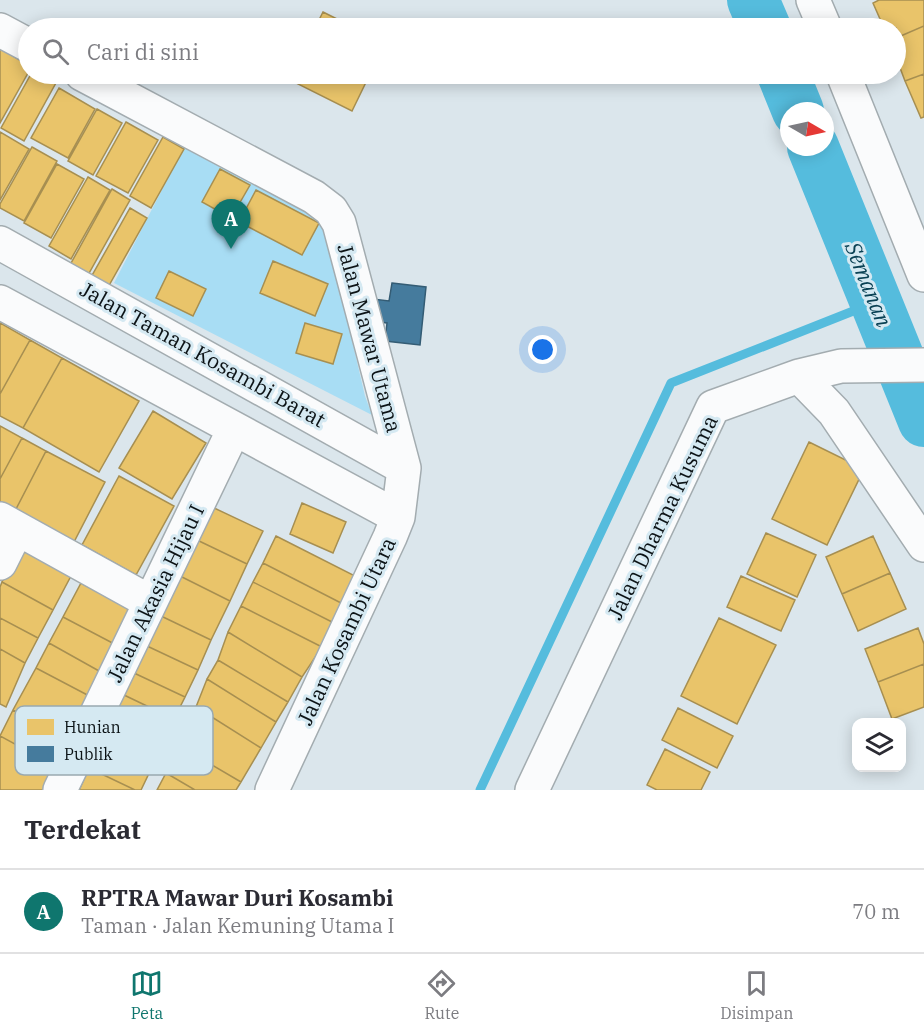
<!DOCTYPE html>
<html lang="id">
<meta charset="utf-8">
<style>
body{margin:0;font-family:"IBM Plex Serif",serif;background:#f7f7f7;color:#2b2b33}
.controls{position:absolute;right:18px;bottom:18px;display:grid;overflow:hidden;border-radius:12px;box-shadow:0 3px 15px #0003}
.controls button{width:54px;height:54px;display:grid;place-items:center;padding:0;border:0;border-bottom:2px solid #e1e1e2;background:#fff;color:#2b2b33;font:30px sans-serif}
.compass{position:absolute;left:780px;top:102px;width:54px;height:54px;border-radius:50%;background:#fff;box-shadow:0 3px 15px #0003;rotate:99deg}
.you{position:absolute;left:543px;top:350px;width:21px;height:21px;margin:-15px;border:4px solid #fff;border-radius:50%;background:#1a73e8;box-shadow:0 0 0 9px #1a73e833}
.badge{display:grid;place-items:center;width:39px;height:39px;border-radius:50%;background:#0f766e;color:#fff;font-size:20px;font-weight:700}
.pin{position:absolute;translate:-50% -50px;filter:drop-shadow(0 2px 3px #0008)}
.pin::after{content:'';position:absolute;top:32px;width:21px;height:18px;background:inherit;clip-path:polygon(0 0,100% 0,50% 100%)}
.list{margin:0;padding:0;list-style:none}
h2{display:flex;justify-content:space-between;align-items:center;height:78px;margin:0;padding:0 24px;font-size:26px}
h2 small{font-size:20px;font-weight:400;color:#7c7c81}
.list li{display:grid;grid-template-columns:39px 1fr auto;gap:18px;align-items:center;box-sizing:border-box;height:84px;padding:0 24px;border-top:2px solid #e1e1e2}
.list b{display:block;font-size:22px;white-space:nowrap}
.list p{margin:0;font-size:20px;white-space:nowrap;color:#7c7c81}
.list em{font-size:20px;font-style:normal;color:#7c7c81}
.icon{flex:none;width:33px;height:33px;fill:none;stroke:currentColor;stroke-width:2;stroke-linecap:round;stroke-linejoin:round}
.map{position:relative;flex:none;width:924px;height:790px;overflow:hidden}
.search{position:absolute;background:#fff;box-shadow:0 3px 15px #0003;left:18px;right:18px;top:18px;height:66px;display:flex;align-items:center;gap:15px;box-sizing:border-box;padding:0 21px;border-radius:33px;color:#7c7c81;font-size:22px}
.sheet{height:162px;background:#fff}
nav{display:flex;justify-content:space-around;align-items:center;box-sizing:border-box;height:84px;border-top:2px solid #e1e1e2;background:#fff;font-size:16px;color:#7c7c81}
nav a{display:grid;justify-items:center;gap:3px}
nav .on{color:#0f766e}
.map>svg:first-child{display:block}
.green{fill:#a8ddf4}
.homes{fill:#e9c46a;stroke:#a78f51;stroke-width:1.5}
.public{fill:#457b9d;stroke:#345c74;stroke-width:1.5}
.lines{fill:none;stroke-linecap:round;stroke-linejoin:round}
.stream{stroke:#55bcdd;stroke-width:9}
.river{stroke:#55bcdd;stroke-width:52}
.minor-casing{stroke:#a3acb0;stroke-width:36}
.minor{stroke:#fafbfc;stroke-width:33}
.labels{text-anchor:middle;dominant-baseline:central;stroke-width:6;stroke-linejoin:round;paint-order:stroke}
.street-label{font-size:21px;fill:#0c1316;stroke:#d5e9f2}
.water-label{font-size:22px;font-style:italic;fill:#094154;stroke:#d5e9f2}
.key{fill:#d5e9f2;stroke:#99a9b0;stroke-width:1.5}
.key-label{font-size:16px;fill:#0c1316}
</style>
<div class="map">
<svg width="924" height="790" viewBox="0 0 924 790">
<rect width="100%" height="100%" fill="#dbe6ec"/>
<path class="green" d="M187 141 323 216 365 396 372 415 114 283Z"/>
<path class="homes" d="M879 0H924V26L896 38V28H884L873 3Z
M323 12 355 28H315Z
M924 26V74L905 81 896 57V38Z
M0 48 28 65V73L0 123Z
M31 74H45L57 81 24 141 1 128Z
M293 74H370L352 111 290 80Z
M924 74V117L921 118 905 81Z
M59 88 95 109 68 158 31 138Z
M97 109 122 123 93 175 68 161Z
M126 122 158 140 128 193 96 176Z
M0 132 29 149 0 200Z
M163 137 184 149 151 208 130 196Z
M32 147 57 161 24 221 0 208V204Z
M57 164 84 179 51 238 24 223Z
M220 169 250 185 231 218 202 202Z
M88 177 110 190 71 259 49 246Z
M112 189 130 200 88 275 70 265Z
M256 190 319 223 302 255 239 222Z
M130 208 147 218 107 289 90 279Z
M273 261 328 284 315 316 260 293Z
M169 271 206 289 193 316 156 298Z
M0 323 30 340 0 394Z
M305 323 342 334 333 364 296 353Z
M30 340 62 358 23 428 0 416V394Z
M62 358 139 401 99 472 23 428Z
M153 411 206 443 172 499 119 468Z
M0 426 22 438 0 479Z
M22 438 46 451 15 511 0 503V479Z
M809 442 864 469 827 545 772 519Z
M46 451 105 482 74 542 15 511Z
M119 476 174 506 136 575 82 545Z
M302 503 346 522 333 553 290 534Z
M212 507 263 531 247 564 197 540Z
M766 533 816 555 797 597 747 574Z
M276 536 357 577 343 604 263 563Z
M873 536 890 573 842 594 826 557Z
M197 540 247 564 230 601 180 576Z
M21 547 72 574 53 610 2 582Z
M263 563 343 604 334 623 253 582Z
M890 573 906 609 858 631 842 594Z
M180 576 230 601 211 640 161 616Z
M741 576 795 600 781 631 727 607Z
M2 582 53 610 38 638 0 618V587Z
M253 582 334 623 322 647 241 606Z
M81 583 140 614 122 648 63 617Z
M241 606 322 647 302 677 228 632Z
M161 616 211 640 198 670 147 646Z
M63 617 122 648 108 676 49 643Z
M0 618 38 638 25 663 0 649Z
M719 618 776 645 737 724 681 696Z
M918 628 924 644V664L878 682 865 649Z
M228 632 302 677 288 702 218 660Z
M49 643 108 676 95 699 36 668Z
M147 646 198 670 185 697 134 673Z
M0 649 25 663 6 707 0 704Z
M218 660 288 702 276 722 207 679Z
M924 664V707L892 719 878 682Z
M36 668 95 699 72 742 13 710Z
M134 673 185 697 174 719 124 695Z
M207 679 276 722 261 748 196 707Z
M124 695 174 719 162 744 112 721Z
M196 707 261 748 241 782 178 745Z
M678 708 733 736 717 768 662 740Z
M13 710 72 742 59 768 0 736Z
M0 736 59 768 48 790H0Z
M101 743 152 767 141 790H135L89 768Z
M178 745 241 782 236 790H195L166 773Z
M665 749 710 772 701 790H657L647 785Z
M89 768 135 790H79Z
M166 773 195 790H157Z"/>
<path class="public" d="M392 283 426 287 420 345 385 341 387 323 370 321 373 299 389 301Z"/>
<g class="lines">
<path class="stream" d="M480 790 671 383 876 302"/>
<path class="river" d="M753 0 765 28
M783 74 798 111
M813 147 924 421"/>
<g class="minor-casing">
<path id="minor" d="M813 0 825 28
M0 30 28 45
M82 74 314 197 331 210 339 223 404 468 398 517 390 537 272 790
M843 74 924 275
M0 243 404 468
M0 302 398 517
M799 376 834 412 924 545
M0 519 150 602
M0 563 17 529
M60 790 234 429
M532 790 713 407 799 376 841 366 924 365"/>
</g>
<use href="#minor" class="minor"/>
</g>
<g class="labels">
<g class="street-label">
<text transform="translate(370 338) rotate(75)">Jalan Mawar Utama</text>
<text transform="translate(203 354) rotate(29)">Jalan Taman Kosambi Barat</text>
<text transform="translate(662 517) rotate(-64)">Jalan Dharma Kusuma</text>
<text transform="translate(155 593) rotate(-64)">Jalan Akasia Hijau I</text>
<text transform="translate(346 631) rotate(-65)">Jalan Kosambi Utara</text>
</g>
<g class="water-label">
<text transform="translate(869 284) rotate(68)">Semanan</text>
</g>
</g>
<rect x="15" y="706" width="198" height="69" rx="9" class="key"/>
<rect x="27" y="719" width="27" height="16" fill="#e9c46a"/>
<rect x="27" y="746" width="27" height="16" fill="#457b9d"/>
<g class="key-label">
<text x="64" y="733">Hunian</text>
<text x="64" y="760">Publik</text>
</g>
</svg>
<div class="controls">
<button><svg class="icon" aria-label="layers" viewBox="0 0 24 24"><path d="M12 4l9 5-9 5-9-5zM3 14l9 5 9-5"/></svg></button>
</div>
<svg class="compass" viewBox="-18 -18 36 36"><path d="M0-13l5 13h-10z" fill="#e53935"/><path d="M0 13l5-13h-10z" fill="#7c7c81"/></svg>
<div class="you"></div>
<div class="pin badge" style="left:231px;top:249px">A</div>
<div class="search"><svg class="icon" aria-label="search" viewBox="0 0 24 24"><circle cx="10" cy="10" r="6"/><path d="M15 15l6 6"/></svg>Cari di sini</div>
</div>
<section class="sheet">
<h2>Terdekat<small></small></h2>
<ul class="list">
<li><span class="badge">A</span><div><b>RPTRA Mawar Duri Kosambi</b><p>Taman · Jalan Kemuning Utama I</p></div><em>70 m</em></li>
</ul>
</section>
<nav>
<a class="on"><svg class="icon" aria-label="map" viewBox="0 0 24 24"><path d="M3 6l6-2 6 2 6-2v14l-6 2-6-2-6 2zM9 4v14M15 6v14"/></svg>Peta</a>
<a><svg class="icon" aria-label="directions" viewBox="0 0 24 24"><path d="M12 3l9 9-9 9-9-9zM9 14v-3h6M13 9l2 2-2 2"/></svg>Rute</a>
<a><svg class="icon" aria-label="saved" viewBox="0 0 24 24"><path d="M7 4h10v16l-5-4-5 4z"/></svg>Disimpan</a>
</nav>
